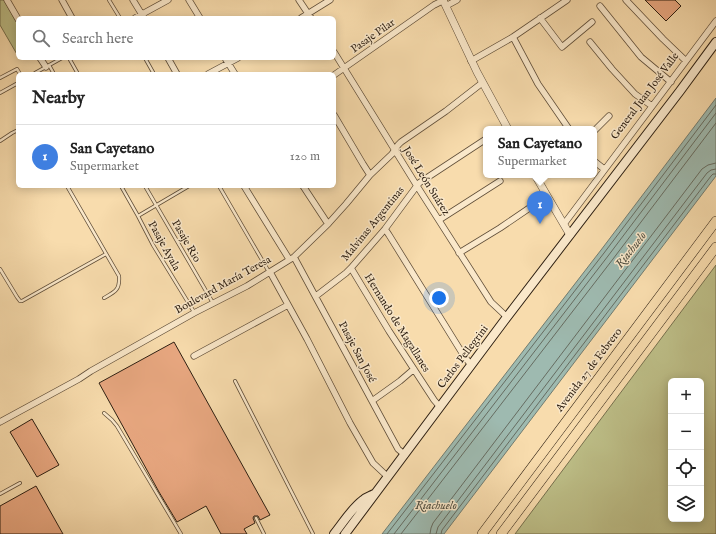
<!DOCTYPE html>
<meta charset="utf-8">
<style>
body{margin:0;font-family:"IM FELL English",serif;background:#f6f6f6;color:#222}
.controls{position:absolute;right:12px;bottom:12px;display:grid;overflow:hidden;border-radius:6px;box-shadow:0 2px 10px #0003}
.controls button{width:36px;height:36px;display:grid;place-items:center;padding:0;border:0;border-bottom:1px solid #e0e0e0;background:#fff;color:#222;font:20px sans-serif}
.you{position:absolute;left:439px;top:298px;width:14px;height:14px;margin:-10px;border:3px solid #fff;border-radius:50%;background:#1a73e8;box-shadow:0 0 0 6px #1a73e833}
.badge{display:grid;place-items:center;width:26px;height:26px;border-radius:50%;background:#0b8043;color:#fff;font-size:13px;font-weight:700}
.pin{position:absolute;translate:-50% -33px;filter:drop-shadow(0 1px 2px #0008)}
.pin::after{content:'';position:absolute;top:21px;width:14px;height:12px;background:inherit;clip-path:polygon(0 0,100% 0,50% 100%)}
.popup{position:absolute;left:483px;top:126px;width:114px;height:52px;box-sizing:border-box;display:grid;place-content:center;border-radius:6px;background:#fff;filter:drop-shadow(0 1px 3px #0005);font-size:13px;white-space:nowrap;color:#767676}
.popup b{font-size:15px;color:#222}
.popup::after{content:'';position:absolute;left:50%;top:100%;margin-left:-8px;border:8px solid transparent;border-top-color:#fff}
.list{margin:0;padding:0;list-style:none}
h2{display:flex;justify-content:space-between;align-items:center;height:52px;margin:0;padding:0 16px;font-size:17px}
h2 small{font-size:13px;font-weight:400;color:#767676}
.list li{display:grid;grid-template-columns:26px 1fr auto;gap:12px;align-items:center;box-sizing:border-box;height:64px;padding:0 16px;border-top:1px solid #e0e0e0}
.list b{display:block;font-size:15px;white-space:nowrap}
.list p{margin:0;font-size:13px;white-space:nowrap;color:#767676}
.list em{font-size:13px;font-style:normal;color:#767676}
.icon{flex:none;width:22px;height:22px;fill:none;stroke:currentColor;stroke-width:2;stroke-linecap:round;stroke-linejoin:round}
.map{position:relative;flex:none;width:716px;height:534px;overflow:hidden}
.search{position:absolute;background:#fff;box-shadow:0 2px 10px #0003;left:16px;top:16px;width:320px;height:44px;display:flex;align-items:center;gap:10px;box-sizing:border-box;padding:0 14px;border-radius:6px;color:#767676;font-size:15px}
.panel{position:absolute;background:#fff;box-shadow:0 2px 10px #0003;left:16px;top:72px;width:320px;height:116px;border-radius:6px}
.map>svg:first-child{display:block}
.green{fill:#bec089;stroke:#76704e;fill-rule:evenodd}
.water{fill:#9ebab0;stroke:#717c71}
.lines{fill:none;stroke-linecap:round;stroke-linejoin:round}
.shore{stroke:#666c61;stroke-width:1}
.building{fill:#e9a881;stroke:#2d1f12}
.service-casing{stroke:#604e39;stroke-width:4}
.minor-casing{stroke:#604e39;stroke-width:7}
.tertiary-casing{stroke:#604e39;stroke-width:8}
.secondary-casing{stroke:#2d1f12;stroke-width:10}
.primary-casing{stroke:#2d1f12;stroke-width:10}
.service{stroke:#fae8ca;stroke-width:2.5}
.minor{stroke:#fae8ca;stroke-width:5.5}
.tertiary{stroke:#fae8ca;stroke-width:7}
.secondary{stroke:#fae8ca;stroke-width:8}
.primary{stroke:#f8dcad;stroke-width:9}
.labels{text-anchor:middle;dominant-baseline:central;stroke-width:3;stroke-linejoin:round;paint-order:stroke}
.street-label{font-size:11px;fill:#2d1f12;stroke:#fae8ca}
.water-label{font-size:12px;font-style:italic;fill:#4f4e41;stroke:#fae8ca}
</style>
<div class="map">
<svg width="716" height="534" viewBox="0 0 716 534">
<rect width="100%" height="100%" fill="#f8dcad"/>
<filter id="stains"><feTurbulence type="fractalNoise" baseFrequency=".005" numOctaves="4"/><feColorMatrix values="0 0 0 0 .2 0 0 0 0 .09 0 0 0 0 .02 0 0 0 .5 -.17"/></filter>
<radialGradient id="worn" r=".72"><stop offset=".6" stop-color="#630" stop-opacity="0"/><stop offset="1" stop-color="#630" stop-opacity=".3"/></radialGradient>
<path class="green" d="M0 0H4L18 25V56L0 25Z
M716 265V534H515ZM671 381H701V519H671Z"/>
<path class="water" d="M716 98V176L444 534H382L601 250Z"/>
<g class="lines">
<path class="shore" d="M387 534 604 253 716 105
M394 534 608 256 716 113
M401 534 613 259 716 123
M430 534 431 528 433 523 702 169 708 165 716 163
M436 534 438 527 707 173 711 170 716 169
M441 534 442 530 711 176 713 174H716"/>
</g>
<path class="building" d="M645 0H675L681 6 666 21Z
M174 342 270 515 260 520 258 516H254L253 518 255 523 244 529 247 534H221L206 506 177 522 159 492 99 383Z
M32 419 59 465 37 477 10 432Z
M36 486 63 534H0V506Z"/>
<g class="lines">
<g class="service-casing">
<path id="service" d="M109 0 120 18
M69 58 78 74
M145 58 154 74
M49 65 54 74
M35 73 62 58
M0 78 17 69 20 74
M0 93 18 83
M0 141 12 133 18 130
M67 186 119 276C120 290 115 292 104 298
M121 186 138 216 153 245 194 312
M145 186 213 303
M219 186 269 272
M138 216 189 186
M0 269 17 297 20 301H22L106 254
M235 381 313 534
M104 413 112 420 117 426 181 534
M0 494 20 483
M256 518 264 534"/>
</g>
<g class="minor-casing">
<path id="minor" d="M7 0 18 19
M62 0 72 18
M133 0 144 18
M189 0 200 18
M299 0 311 18
M626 0 663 39 686 61
M446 6 457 0
M600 6 641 57 671 82
M135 18 168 0
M301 18 330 0
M540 18 562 47 592 22
M513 37 538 84 569 129
M590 42 612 69 635 94 652 106
M334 52 417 186 491 302 507 317
M40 58 46 67
M168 58 177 74
M225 58 235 74
M471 61 513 37 567 0
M208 74 238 58
M334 75 434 5 444 0
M334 115 363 164 370 175
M594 131 609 116
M594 161 604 169
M244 186 289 259
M303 186 328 224
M439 220 500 181
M564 224 716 21
M385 229 389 235 464 356 471 365
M459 253 500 228 547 196
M294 257 398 449 405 455
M351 268 389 331 434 400 440 407
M270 272 307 339 350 423 373 463 388 477
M316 296 346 273 351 268 385 229 419 183 486 139
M194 356 288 305
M372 401 400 381 414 369
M0 422 79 379 91 371 194 313 247 286 294 257 328 224 346 204 370 175 392 154 398 145 401 142 446 111 482 83"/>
</g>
<g class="tertiary-casing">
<path id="tertiary" d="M443 0 477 72 508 129
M535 175 570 235"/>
</g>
<g class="secondary-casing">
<path id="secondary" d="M334 534C343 523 351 509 363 500 366 497 370 496 374 494
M345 534 507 317 680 91 716 42"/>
</g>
<g class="primary-casing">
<path id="primary" d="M482 534 716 221
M501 534 716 247"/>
</g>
<use href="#service" class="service"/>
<use href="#minor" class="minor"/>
<use href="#tertiary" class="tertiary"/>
<use href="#secondary" class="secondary"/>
<use href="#primary" class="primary"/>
</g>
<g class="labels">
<g class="street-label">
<text transform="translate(373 36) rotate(-35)">Pasaje Pilar</text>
<text transform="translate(645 96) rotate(-53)">General Juan José Valle</text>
<text transform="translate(426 181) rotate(58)">José León Suárez</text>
<text transform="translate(373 224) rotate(-51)">Malvinas Argentinas</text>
<text transform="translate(186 241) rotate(60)">Pasaje Rio</text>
<text transform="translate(164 246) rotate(61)">Pasaje Ayala</text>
<text transform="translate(223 285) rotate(-29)">Boulevard María Teresa</text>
<text transform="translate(397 323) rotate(58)">Hernando de Magallanes</text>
<text transform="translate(357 352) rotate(62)">Pasaje San José</text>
<text transform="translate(463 357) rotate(-53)">Carlos Pellegrini</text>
<text transform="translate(589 370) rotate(-53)">Avenida 27 de Febrero</text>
</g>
<g class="water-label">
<text transform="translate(631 250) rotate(-52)">Riachuelo</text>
<text x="436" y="505">Riachuelo</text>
</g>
</g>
<rect width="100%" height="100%" filter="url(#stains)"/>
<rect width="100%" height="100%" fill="url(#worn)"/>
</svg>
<div class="controls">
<button>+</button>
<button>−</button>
<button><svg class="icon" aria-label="locate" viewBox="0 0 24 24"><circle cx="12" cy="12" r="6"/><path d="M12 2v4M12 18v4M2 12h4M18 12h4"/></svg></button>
<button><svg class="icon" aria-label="layers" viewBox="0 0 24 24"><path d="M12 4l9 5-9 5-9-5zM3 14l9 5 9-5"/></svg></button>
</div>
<div class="you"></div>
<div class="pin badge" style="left:540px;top:224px;background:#3f7fe0">1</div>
<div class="popup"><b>San Cayetano</b>Supermarket</div>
<div class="search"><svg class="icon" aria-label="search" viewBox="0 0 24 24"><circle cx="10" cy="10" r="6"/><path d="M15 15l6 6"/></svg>Search here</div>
<section class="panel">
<h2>Nearby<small></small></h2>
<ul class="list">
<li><span class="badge" style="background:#3f7fe0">1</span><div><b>San Cayetano</b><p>Supermarket</p></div><em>120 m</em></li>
</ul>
</section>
</div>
